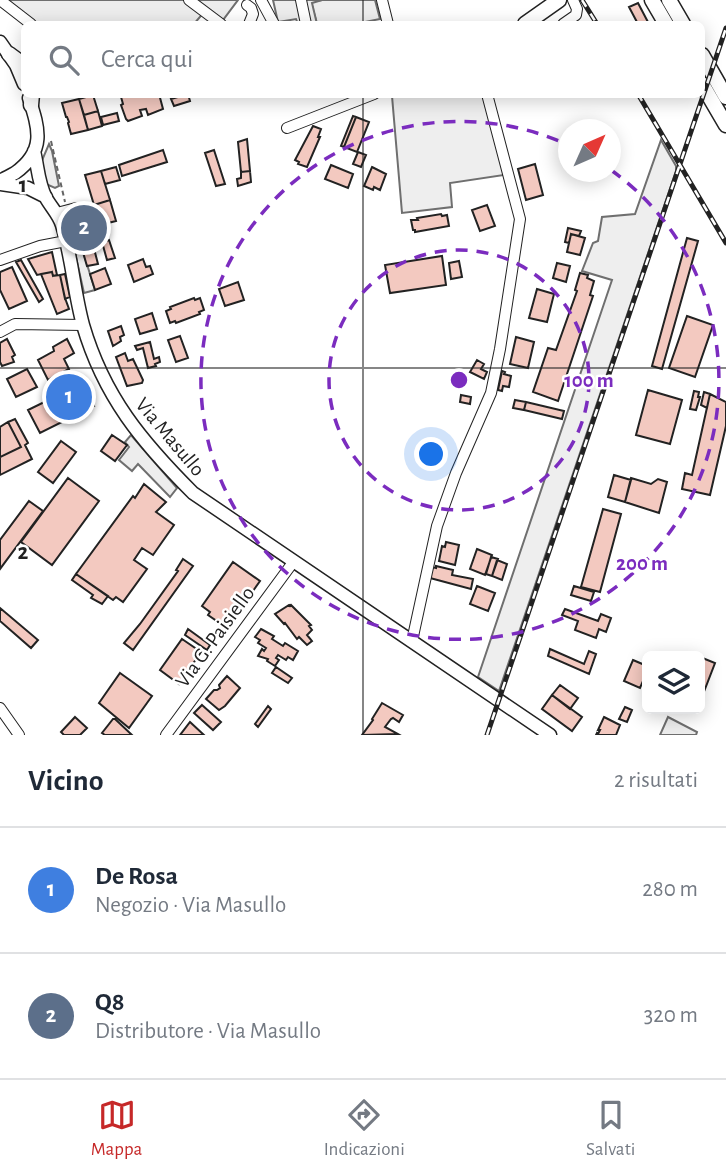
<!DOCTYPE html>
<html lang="it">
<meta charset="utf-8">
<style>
body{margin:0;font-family:"Alegreya Sans",sans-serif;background:#f6f6f7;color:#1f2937}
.controls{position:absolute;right:21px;bottom:21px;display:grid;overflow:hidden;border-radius:10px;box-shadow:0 4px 18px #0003}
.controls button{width:63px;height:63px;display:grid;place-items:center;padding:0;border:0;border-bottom:2px solid #e0e1e3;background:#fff;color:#1f2937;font:35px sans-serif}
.compass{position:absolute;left:558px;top:119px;width:63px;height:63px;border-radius:50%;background:#fff;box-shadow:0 4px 18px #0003;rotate:45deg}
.you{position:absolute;left:432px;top:455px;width:24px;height:24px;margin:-18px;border:5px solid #fff;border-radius:50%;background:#1a73e8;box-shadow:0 0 0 10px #1a73e833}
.badge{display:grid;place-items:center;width:46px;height:46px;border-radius:50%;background:#c62828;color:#fff;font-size:23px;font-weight:700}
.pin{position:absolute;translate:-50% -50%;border:4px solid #fff;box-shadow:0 2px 7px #0006}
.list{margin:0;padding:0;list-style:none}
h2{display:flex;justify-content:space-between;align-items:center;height:91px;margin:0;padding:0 28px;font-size:30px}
h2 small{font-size:23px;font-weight:400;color:#747a83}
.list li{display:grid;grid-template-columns:46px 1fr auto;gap:21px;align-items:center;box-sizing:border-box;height:126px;padding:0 28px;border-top:2px solid #e0e1e3}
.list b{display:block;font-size:26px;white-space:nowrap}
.list p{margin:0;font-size:23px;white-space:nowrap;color:#747a83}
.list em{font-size:23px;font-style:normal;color:#747a83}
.icon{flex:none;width:38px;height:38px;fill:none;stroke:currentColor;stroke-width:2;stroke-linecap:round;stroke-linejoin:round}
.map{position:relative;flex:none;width:726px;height:735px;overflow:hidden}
.search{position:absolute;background:#fff;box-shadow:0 4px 18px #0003;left:21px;right:21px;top:21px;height:77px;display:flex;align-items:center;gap:18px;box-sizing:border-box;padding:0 24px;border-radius:10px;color:#747a83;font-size:26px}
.sheet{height:343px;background:#fff}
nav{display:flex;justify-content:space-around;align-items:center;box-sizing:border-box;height:98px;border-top:2px solid #e0e1e3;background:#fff;font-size:19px;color:#747a83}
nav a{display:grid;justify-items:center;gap:4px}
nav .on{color:#c62828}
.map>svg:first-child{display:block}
.green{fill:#eee;stroke:#6f6f6f;stroke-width:2}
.parking{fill:#ededed;stroke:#6f6f6f;stroke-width:2}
.building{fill:#f3c9c0;stroke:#222;stroke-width:2}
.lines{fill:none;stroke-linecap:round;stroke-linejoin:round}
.minor-casing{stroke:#222;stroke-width:12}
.major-casing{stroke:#222;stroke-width:15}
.highway-casing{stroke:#222;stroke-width:17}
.path{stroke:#646464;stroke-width:2;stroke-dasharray:5 3.5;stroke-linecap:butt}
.minor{stroke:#fff;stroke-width:10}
.major{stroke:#fff;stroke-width:12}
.highway{stroke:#fff;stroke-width:14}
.rail-casing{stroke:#222;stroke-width:5}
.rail{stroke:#fff;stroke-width:2.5;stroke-dasharray:8;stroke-linecap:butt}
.grid{fill:none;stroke:#222;stroke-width:2;stroke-opacity:0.55}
.ring{fill:none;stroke:#7b2cbf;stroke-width:3.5;stroke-dasharray:12 9}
.labels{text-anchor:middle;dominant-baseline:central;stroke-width:5;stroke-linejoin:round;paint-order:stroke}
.street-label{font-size:21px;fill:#222;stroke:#fff}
.grid-label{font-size:23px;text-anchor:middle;font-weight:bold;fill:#222;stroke:#fff;stroke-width:5;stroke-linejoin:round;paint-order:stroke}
.centre{fill:#7b2cbf;stroke:#fff;stroke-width:3.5}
.ring-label{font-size:21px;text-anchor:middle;font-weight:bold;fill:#7b2cbf;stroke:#fff;stroke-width:5;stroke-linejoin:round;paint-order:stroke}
</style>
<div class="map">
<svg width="726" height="735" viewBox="0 0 726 735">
<rect width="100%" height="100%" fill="#fff"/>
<path class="green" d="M322 0H375L380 19 355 24H317L311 2Z
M398 94 483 95 504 175 450 183 452 207 402 213 392 96Z
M661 140 676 166V171L499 691 478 677 612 280 582 271 593 243 598 241 602 217 635 214Z
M49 144 52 151 59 186 55 188 46 184 40 165Z"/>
<path class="parking" d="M0 0H238L220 24 204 12 194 24H31Z
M273 0H322L312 3 317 24H298L296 19 278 22Z
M80 242 95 290 84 293 73 244Z
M131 435 177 488 170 497 138 464 132 471 119 460 129 447 125 442Z
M668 717 697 732 696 735H660Z"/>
<path class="building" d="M638 3 649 24H638L629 7Z
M125 94H159L163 109 148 115 146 109 140 110 142 116 128 121 126 119 121 105 123 104 121 97Z
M188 94 190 101 174 106 171 99Z
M93 95 98 111 84 115 79 99Z
M79 99 88 130 71 134 68 123 69 122 67 117H66L62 103Z
M98 111 102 126 88 130 84 115Z
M117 113 119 121 103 125 101 117Z
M353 116 356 117 344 147 341 146Z
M356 117 369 122 357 152 344 147Z
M313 126 321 129 318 137H320L307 167 298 164 299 162 295 160Z
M247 139 250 171 241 172 238 142Z
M163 150 167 162 122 176 119 165Z
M214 150 225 184 216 186 205 153Z
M358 152 366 155 361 167 353 164Z
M535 164 543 195 526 200 518 169Z
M331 165 353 174 348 188 325 179Z
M116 167 120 180 105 184 101 171Z
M372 167 386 174 380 190 374 187 373 190 364 186Z
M101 171 110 200 94 205 85 175Z
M250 171 251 182 238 186 237 179 241 178V172Z
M110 200 116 221 100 225 94 205Z
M487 205 495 226 480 231 472 210Z
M441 214 442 216 447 215 449 226 415 232V230H413L411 220H418L417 218Z
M568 228 581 231 579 236 571 234 569 243 565 242Z
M571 234 585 238 580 255 567 252Z
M91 237 98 264 87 266 80 242Z
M687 238 698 241 662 369 652 366Z
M109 240 115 258 107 260 102 242Z
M52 252 57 275 53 276 52 272 37 275 28 259Z
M442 256 446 285 390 293 385 265Z
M143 259 146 267 150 266 153 274 134 282 128 265Z
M21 260 43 299 39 302 16 262Z
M459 261 462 277 451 279 449 263Z
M557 263 570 266 566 282 553 278Z
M12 267 27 301 9 309 0 290V272Z
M105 268 111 284 95 290 90 274Z
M52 272 53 276 60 275 65 298 69 309 57 314 41 274Z
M580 273 588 275 587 278 594 281 590 295 593 296 558 401 533 392 548 348 556 350 577 291 575 290Z
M65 274 70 297 65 299 60 275Z
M238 282 244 300 225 306 219 289Z
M537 289 554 294 547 322 529 318Z
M194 298 195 300 200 298 204 310 199 312 200 314 176 323 175 321 170 323 166 311 171 309 170 307Z
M152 313 157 329 140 334 135 319Z
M687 316 713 325 695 377 669 368Z
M121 326 124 335 120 337 121 341 113 346 108 331Z
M180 336 188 358 176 362 168 340Z
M516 337 534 342 528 368 510 364Z
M7 339 15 355 12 357 14 362 2 366 0 362V343Z
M67 339 74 353 64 359 69 369 48 380 38 360 54 351 53 347Z
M150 342 154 359 159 357 160 362 155 364 156 366 148 368 143 348 137 350 135 346Z
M125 353 128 361 133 359 143 380 142 383 127 386 116 357Z
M477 360 484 364 481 369 487 372 484 379 470 372Z
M27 369 37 387 16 397 7 379Z
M502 371 505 372 504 374 511 376 509 387 503 386 502 391 498 390Z
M83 383 94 406 40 433 28 410Z
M648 390 682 400 670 444 636 435Z
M694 391 699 392 698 397H700L696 410 690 409Z
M704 392 710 394 707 408 701 405Z
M710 394 726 402V426L710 495 682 489 685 473 692 475Z
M461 395 471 397 470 404 460 402Z
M515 400 526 402 524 410 513 408Z
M526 402 564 411 562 419 524 410Z
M15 419 28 443 25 445 32 459 0 475V457L21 447 8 422Z
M8 422 21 447 0 457V427Z
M112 435 127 445 115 461 101 451Z
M61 441 76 452 53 483 38 472Z
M614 475 631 480 625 502 608 497Z
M68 478 99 501 52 565 21 542Z
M631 478 651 484 658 479 667 482 659 513 625 502Z
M144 484 166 502 156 512 174 525 153 555 142 548 134 560 147 569 123 602 116 597 113 600 76 574 133 496 135 498Z
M29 501 43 511 0 569V540Z
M603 509 621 514 600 592 581 587Z
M446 542 459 545 455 565 439 561 442 546 445 547Z
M477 549 492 555 485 575 470 569Z
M491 557 498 559 492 576 486 574Z
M183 559 193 566 133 650 124 643 140 624 178 571 176 570Z
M497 560 507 564 502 580 492 576Z
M233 562 260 581 227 628 208 615 210 612 202 606Z
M436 566 453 570 452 575 473 579 471 589 430 578 432 567 436 568Z
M76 574 108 596 102 604 91 598 93 595 72 580Z
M477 586 495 593 488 611 470 604Z
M574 586 594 592 591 601 571 595Z
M289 605 290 606 291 605 311 625 309 626 312 630 307 635 312 641 307 645 299 637 297 639 285 623 284 624 275 614Z
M0 608 38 640 31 648 0 621Z
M565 609 598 621 601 614 611 618 606 632 599 629 596 638 575 630 578 621 562 615Z
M188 629 210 645 207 650 185 635Z
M261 629 274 636 272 639 283 646 285 643 298 651 293 660 288 657 286 660 278 655 276 658 279 660 275 666 267 661 268 659 258 656 262 649 264 651 266 648 258 643 260 640 255 637Z
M182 639 201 652 179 684 160 670Z
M550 649 584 664 589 651 596 654 589 674 548 656Z
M700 657 715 663 700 702Z
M633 660 647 666V672L640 688 624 681Z
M276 667 292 678 288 683 272 673Z
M120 673 152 696 129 728 99 703Z
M227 676 240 688 225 706 219 710 206 699 214 690H217L220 688 219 685Z
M560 685 578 698 570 709 552 695Z
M552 695 582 717 572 731 542 709Z
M382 703 403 715 399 722 393 718 391 719 385 727 398 734 362 735 373 720 372 719Z
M202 705 221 722 213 730 194 713Z
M268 706 271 709 258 727 255 724Z
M625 707 632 710 627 722 619 719Z
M75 717 87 728 80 735H64L61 732Z
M604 717 620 725 616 735H596L597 733 598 734 600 730H598Z
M113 719H115L132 735H105L102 733Z
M190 722 204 735H180Z"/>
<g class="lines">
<g class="minor-casing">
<path id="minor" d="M0 0 31 24
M189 0 221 24
M261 0 274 24
M301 0 306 24
M382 0 388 24
M247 5 251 8 253 14 249 24
M563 24 576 15 577 9 573 0
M287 128 374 94
M57 213 76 208 82 232 65 237
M0 260 40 246 66 241
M0 332 15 324 83 325
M412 641 437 526 456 473 491 393 500 349 520 219 487 94
M0 708 19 735
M166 735 294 561"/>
</g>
<g class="major-casing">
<path id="major" d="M0 42 16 65 24 84
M34 151C38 167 38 183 46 198 51 207 59 215 62 225 72 258 74 292 83 325 104 397 142 442 193 493L550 735
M0 181C5 178 10 176 15 173 46 151 39 129 29 98
M0 184 28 188 46 197"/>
</g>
<g class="highway-casing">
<path id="highway" d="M652 0 666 24
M669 0 683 24
M525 24 559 0
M9 54 24 65
M702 55 726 97
M702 84 726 125
M31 105 32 94"/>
</g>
<path class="path" d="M51 141 65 202"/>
<use href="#minor" class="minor"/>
<use href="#major" class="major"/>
<use href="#highway" class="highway"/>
<g class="rail-casing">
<path id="rail" d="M582 0 597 24
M638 94 726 243
M487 735 726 28"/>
</g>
<use href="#rail" class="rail"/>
</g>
<path class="grid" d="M363 0V24M363 94V735M0 368H726"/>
<g class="ring">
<circle cx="459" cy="380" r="130"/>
<path d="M611 170A259 259 0 1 1 568 145"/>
</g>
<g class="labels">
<g class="street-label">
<text transform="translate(170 437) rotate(50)">Via Masullo</text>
<text transform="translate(215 637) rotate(-54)">Via G. Paisiello</text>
</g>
</g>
<g class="grid-label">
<text x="23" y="192">1</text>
<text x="23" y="559">2</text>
</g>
<circle cx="459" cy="380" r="10" class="centre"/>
<g class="ring-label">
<text x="589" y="387">100 m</text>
<text x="642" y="570">200 m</text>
</g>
</svg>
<div class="controls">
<button><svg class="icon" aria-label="layers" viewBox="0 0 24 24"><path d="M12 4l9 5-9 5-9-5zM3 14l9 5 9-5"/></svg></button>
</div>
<svg class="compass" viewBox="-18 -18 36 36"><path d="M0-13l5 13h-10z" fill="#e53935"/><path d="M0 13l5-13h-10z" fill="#747a83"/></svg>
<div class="you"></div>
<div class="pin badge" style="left:69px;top:397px;background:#3f7fe0">1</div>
<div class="pin badge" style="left:84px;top:228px;background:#5c6f8a">2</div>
<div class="search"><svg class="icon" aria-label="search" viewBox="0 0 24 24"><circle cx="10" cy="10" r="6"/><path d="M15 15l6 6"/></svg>Cerca qui</div>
</div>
<section class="sheet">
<h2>Vicino<small>2 risultati</small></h2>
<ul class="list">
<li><span class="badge" style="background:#3f7fe0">1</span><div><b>De Rosa</b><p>Negozio · Via Masullo</p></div><em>280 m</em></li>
<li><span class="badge" style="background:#5c6f8a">2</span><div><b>Q8</b><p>Distributore · Via Masullo</p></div><em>320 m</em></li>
</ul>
</section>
<nav>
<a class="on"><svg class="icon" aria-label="map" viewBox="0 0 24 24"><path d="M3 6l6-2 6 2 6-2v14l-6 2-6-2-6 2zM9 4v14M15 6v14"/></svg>Mappa</a>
<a><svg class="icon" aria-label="directions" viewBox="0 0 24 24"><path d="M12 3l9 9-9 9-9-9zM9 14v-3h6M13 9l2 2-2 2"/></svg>Indicazioni</a>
<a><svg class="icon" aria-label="saved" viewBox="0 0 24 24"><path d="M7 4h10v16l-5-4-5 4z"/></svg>Salvati</a>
</nav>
